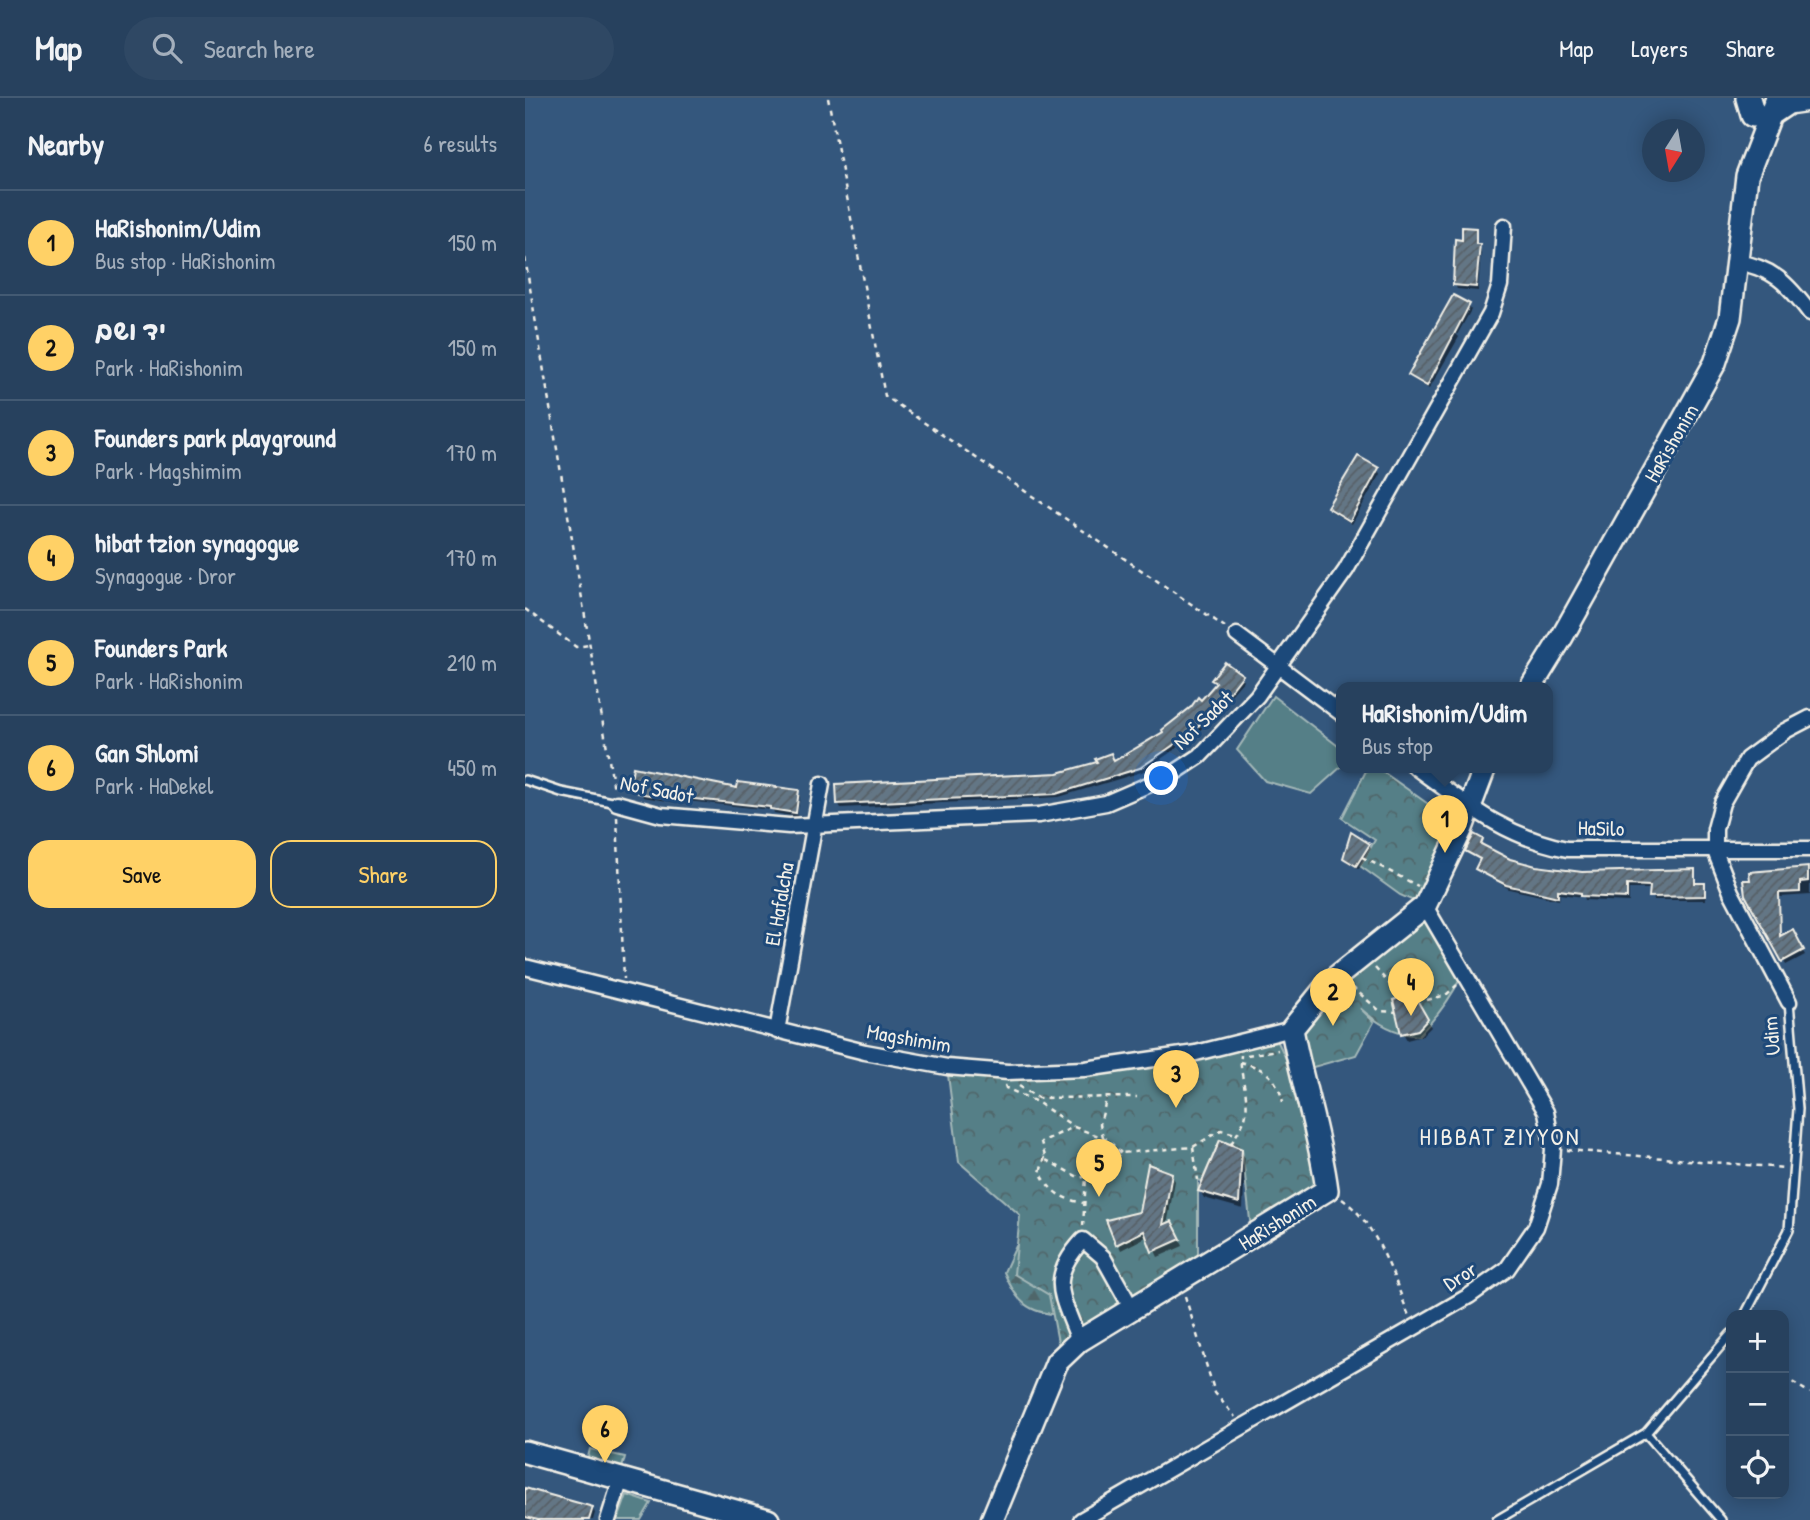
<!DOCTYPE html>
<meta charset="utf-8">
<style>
body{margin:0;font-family:"Patrick Hand","Playpen Sans Hebrew",sans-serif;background:#2f4864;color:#f1f3f6}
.controls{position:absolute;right:21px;bottom:21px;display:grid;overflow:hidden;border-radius:14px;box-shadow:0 4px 18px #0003}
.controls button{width:63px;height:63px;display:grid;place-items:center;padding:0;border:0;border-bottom:2px solid #435a73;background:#27415e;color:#f1f3f6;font:35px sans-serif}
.compass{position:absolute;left:1117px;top:21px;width:63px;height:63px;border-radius:50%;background:#27415e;box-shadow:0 4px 18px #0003;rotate:191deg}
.you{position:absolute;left:637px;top:681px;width:24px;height:24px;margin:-18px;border:5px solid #fff;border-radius:50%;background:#1a73e8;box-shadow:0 0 0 10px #1a73e833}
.badge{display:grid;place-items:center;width:46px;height:46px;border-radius:50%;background:#ffd166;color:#111;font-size:23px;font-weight:700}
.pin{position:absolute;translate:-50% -58px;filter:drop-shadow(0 2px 4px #0008)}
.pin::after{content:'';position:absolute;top:37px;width:24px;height:21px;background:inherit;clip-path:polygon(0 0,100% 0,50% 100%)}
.popup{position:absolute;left:811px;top:584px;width:217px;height:91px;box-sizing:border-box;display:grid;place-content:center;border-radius:14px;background:#27415e;filter:drop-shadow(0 2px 5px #0005);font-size:23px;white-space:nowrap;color:#a4afbc}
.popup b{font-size:26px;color:#f1f3f6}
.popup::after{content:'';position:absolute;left:50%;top:100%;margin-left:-14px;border:14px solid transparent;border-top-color:#27415e}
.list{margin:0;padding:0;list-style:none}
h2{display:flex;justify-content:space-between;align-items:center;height:91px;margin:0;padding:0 28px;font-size:30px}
h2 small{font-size:23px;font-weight:400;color:#a4afbc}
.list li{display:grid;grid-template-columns:46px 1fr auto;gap:21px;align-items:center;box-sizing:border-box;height:105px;padding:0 28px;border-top:2px solid #435a73}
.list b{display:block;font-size:26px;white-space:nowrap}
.list p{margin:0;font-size:23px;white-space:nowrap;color:#a4afbc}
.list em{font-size:23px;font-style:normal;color:#a4afbc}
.actions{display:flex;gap:14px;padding:21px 28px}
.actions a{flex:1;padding:16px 0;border:2px solid #ffd166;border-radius:21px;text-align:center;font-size:24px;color:#ffd166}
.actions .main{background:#ffd166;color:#111}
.icon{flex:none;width:38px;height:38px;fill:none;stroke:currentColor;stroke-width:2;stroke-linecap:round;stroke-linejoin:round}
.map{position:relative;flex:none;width:1285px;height:1422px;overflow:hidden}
header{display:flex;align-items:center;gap:42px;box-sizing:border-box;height:98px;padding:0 35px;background:#27415e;border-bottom:2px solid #435a73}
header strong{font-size:33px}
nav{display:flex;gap:38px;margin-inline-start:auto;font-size:24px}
.search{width:490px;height:63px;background:#2f4864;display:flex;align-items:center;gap:18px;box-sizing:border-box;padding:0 24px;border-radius:38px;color:#a4afbc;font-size:26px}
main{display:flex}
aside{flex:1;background:#27415e}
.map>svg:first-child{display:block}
.green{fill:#557f87;stroke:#a4b8b8;stroke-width:2}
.forest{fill:url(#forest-firs);stroke:#a4b8b8;stroke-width:2}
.park{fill:url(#park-crowns);stroke:#a4b8b8;stroke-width:2}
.shadow{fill:#0007}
.building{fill:url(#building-hatch);stroke:#f4f1e8;stroke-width:2}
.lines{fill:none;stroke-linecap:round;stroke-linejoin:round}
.lane-casing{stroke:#f4f1e8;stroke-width:12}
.street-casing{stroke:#f4f1e8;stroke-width:19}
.secondary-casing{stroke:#f4f1e8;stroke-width:26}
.primary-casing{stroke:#f4f1e8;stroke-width:28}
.path{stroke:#f4f1e8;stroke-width:2.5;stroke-dasharray:5 5;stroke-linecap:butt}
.lane{stroke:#1f4a7a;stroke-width:7}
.street{stroke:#1f4a7a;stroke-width:14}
.secondary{stroke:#1f4a7a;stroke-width:21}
.primary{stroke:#1f4a7a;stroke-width:23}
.labels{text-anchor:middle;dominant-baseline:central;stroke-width:6;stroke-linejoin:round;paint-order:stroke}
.street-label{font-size:21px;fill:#f4f1e8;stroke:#1f4a7a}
.quarter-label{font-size:24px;letter-spacing:2px;fill:#f4f1e8;stroke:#1f4a7a}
</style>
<header>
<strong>Map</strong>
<div class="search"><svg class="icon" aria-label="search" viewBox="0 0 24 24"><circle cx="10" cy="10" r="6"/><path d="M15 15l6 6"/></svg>Search here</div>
<nav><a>Map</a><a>Layers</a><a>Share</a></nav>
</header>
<main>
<aside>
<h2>Nearby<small>6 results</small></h2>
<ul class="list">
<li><span class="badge">1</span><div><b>HaRishonim/Udim</b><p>Bus stop · HaRishonim</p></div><em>150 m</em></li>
<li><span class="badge">2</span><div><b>יד ושם</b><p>Park · HaRishonim</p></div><em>150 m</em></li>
<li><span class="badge">3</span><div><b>Founders park playground</b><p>Park · Magshimim</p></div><em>170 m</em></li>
<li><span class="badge">4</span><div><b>hibat tzion synagogue</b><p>Synagogue · Dror</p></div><em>170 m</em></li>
<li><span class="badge">5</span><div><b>Founders Park</b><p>Park · HaRishonim</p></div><em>210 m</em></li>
<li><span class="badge">6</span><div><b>Gan Shlomi</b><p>Park · HaDekel</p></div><em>450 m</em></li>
</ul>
<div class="actions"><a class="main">Save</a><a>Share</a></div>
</aside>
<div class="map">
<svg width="1285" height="1422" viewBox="0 0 1285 1422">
<defs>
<pattern id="forest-firs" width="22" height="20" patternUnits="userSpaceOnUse" patternTransform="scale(1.75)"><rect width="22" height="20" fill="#557f87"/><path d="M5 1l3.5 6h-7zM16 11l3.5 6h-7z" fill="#50666a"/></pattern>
<pattern id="park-crowns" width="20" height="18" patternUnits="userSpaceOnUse" patternTransform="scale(1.75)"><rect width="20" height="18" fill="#557f87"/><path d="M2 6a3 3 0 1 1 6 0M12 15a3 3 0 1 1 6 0" fill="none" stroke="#50666a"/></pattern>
<pattern id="building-hatch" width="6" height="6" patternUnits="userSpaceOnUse" patternTransform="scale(1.75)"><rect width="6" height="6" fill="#647685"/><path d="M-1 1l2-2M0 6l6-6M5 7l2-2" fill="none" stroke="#565f66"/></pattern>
</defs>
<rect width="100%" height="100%" fill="#34577d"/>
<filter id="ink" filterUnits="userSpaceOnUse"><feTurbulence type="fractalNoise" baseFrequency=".0143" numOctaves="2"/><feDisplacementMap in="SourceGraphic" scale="14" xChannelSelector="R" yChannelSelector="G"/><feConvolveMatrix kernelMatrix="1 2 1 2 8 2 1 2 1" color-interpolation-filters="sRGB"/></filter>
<g filter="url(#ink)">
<path class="green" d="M748 598 817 651V668L786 696 740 683 712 652Z
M102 1397 126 1405 116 1422H93Z"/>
<path class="forest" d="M513 1139 536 1217C503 1215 492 1205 479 1174L491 1148Z"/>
<path class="park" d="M843 669H851L937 730 900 808 875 797 835 768 850 742 817 720Z
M903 814 936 879C925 902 911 920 893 938 869 935 853 926 835 910L849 924 831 957 774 973 767 931 805 884Z
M753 944 787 1015 802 1092 727 1140 717 1051 695 1042 677 1083 673 1082V1173L536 1260 524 1197 489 1176 495 1117 434 1064 422 969 499 979Z
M65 1351 100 1359 94 1381 60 1371Z"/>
<path class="shadow" d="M950 132 952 148 956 152 953 193 932 191 930 187 938 143Z
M943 207 946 212 932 237 934 239 904 291 888 281 885 277Z
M853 372 855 376 827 426 806 413 804 409Z
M716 578 719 582 671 637 617 674 534 699 316 710 313 705 533 677 589 665 640 635 691 588 688 582Z
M107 685 273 694 275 698 272 719 249 715 248 712 162 703 161 706 118 699 116 691Z
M957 742 958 749 984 762 1011 770 1057 775 1169 773 1172 787H1179L1181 791V802H1129L1126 791H1104V804L1060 802 1059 799 1035 796 1034 802 984 791 952 771 956 763 942 753Z
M844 747 846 751 834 771 822 764 819 760Z
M1285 771V797L1255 799 1256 839 1267 833 1280 857 1261 867 1221 796 1226 776Z
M888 897 906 929 897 938 882 942 878 935Z
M716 1053 720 1060 718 1111 679 1100 675 1093Z
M646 1076 650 1083 642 1127 650 1131 658 1148 633 1159 623 1138 596 1152 584 1123 616 1116Z
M0 1391 67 1410 70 1415 68 1422H0Z"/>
<path class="building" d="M937 129 951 130V146H955L951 189 928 187 930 141 937 142Z
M928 197 945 206 902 288 883 277Z
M833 358 854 370 825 423 802 409Z
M700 564 718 577 704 595 669 633 615 670 531 696 312 706 311 686 533 675 572 664 570 661 586 655 589 663 638 634 637 632 666 609 673 599 676 602 691 585 686 582Z
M108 669 212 690 213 684 274 692 271 715 245 711V709L160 700 159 703 113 695 115 687 105 686Z
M826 734 845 746 831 768 818 760Z
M949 736 958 741 956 746 985 761 1011 768 1057 774 1170 771V785H1180V798L1124 799 1125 788 1102 787V800L1056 798V795L1033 792V799L981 787 950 771 955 761 940 753Z
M1283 769V783L1275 784V794L1254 795 1255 838 1268 831 1279 852 1257 864 1220 797 1218 782H1225L1224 774Z
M888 895 903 921 893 932 876 936 868 902Z
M695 1042 717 1051 714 1105 673 1093Z
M623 1066 647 1075 638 1127 647 1123 656 1141 627 1154 619 1133 591 1147 581 1122 614 1114Z
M0 1390 68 1409 64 1422H13L0 1419Z"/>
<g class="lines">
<g class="lane-casing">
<path id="lane" d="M0 682 36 694 92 705
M1220 1217 1264 1132 1273 1011 1264 904
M1121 1335 1206 1236
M972 1422 1121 1335 1196 1422"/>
</g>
<g class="street-casing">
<path id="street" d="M1210 164C1248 169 1263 186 1285 215
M712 537 817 616
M890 669C941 706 980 739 1042 751H1285
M92 705 136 717 264 728 514 717 581 705 646 677 675 658 732 598 821 472 966 215 975 187 979 128
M0 869 340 954 422 969 483 974 560 971 671 955 767 931
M1264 904 1206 794 1190 753V731L1197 705 1222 661 1260 633 1285 620
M252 933 297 686
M554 1243C538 1198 521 1182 558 1142L578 1159 607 1211
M83 1422 96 1381
M556 1422 944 1198 982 1171 1011 1129 1025 1086 1028 1051 1021 1014 900 808"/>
</g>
<g class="secondary-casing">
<path id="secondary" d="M1006 589 1037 539 1190 265 1205 220 1222 78 1251 2
M0 1354 243 1422
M467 1422 532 1264 554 1243 802 1092C795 1037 777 986 767 931L805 884 900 808 937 730 960 669"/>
</g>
<g class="primary-casing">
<path id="primary" d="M1223 0 1228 17
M1245 16 1263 4 1284 1"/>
</g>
<path class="path" d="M303 0 360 298 700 529
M0 160 89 692
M0 511 51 549 64 547
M92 719 99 881
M837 759 893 788
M850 870 876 899
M827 889 855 913 871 914
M902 902 921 897 932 887
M722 957 753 952
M715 964C740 970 752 979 758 1004
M480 987 481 990 512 1004 548 1028
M494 988 513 1000 612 999
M578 1039 575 1026 581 1002
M706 1046C711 1037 720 1025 721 1015 724 995 714 977 716 957
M668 1049 673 1082
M1042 1052 1259 1070
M596 1055 582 1041 549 1029 516 1044 521 1062 555 1080 575 1074 596 1055 668 1049 696 1032 711 1036
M520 1059 515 1074C526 1095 535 1100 558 1105
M817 1101C852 1125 869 1180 884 1218
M558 1128 561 1079
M660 1198 690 1295 710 1319
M1259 1279 1285 1295"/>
<use href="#lane" class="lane"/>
<use href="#street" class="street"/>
<use href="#secondary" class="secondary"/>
<use href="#primary" class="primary"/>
</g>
</g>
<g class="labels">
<g class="street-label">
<text transform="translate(1146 345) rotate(-60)">HaRishonim</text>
<text transform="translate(678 622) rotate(-44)">Nof Sadot</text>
<text transform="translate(132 691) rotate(11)">Nof Sadot</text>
<text transform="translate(1076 730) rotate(1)">HaSilo</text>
<text transform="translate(254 806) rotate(-80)">El Hafalcha</text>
<text transform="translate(1246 938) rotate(-95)">Udim</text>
<text transform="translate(384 940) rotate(10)">Magshimim</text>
<text transform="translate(752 1124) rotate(-32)">HaRishonim</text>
<text transform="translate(935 1178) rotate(-33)">Dror</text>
</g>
<g class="quarter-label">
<text x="975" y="1038">HIBBAT ZIYYON</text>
</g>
</g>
</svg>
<div class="controls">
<button>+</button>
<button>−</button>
<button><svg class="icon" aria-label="locate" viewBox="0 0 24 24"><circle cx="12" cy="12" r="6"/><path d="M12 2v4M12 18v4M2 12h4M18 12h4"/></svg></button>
</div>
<svg class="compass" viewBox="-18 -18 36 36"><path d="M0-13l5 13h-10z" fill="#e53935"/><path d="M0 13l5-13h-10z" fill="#a4afbc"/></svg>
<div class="you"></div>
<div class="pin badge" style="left:920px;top:755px">1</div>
<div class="popup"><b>HaRishonim/Udim</b>Bus stop</div>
<div class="pin badge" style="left:808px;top:928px">2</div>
<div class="pin badge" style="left:651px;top:1010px">3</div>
<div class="pin badge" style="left:886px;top:918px">4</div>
<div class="pin badge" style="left:574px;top:1099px">5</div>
<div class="pin badge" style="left:80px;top:1365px">6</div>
</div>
</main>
